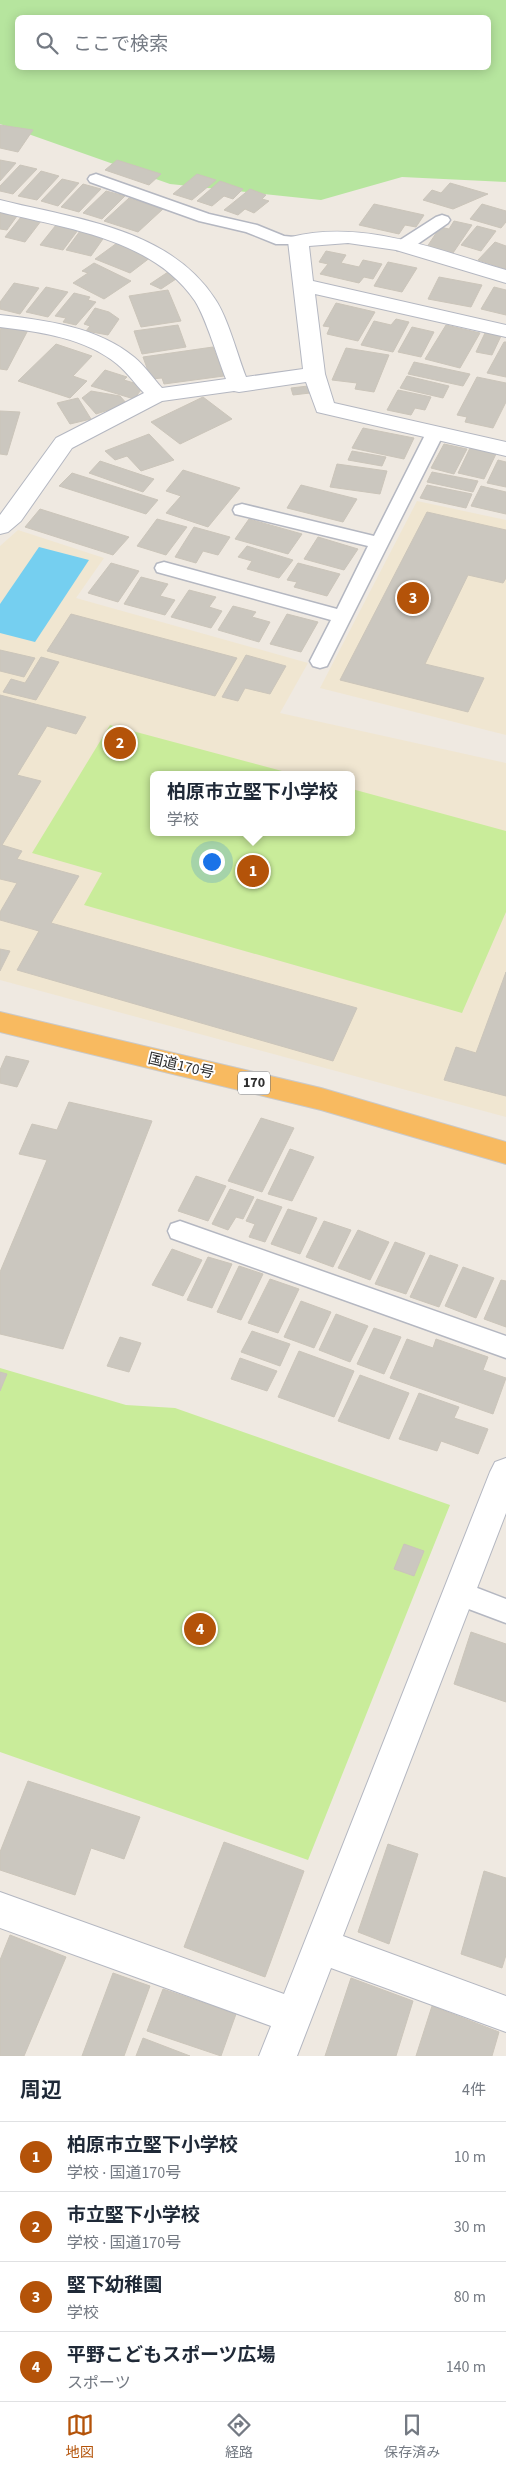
<!DOCTYPE html>
<html lang="ja">
<meta charset="utf-8">
<style>
body{margin:0;font-family:"Source Sans 3","Noto Sans JP",sans-serif;background:#f6f6f7;color:#1f2937}
.you{position:absolute;left:211px;top:861px;width:18px;height:18px;margin:-12px;border:4px solid #fff;border-radius:50%;background:#1a73e8;box-shadow:0 0 0 8px #1a73e833}
.badge{display:grid;place-items:center;width:32px;height:32px;border-radius:50%;background:#b45309;color:#fff;font-size:16px;font-weight:700}
.pin{position:absolute;translate:-50% -50%;border:2px solid #fff;box-shadow:0 1px 5px #0006}
.popup{position:absolute;left:150px;top:771px;width:205px;height:65px;box-sizing:border-box;display:grid;place-content:center;border-radius:8px;background:#fff;filter:drop-shadow(0 1px 4px #0005);font-size:16px;white-space:nowrap;color:#747a83}
.popup b{font-size:19px;color:#1f2937}
.popup::after{content:'';position:absolute;left:50%;top:100%;margin-left:-10px;border:10px solid transparent;border-top-color:#fff}
.list{margin:0;padding:0;list-style:none}
h2{display:flex;justify-content:space-between;align-items:center;height:65px;margin:0;padding:0 20px;font-size:21px}
h2 small{font-size:16px;font-weight:400;color:#747a83}
.list li{display:grid;grid-template-columns:32px 1fr auto;gap:15px;align-items:center;box-sizing:border-box;height:70px;padding:0 20px;border-top:1px solid #e0e1e3}
.list b{display:block;font-size:19px;white-space:nowrap}
.list p{margin:0;font-size:16px;white-space:nowrap;color:#747a83}
.list em{font-size:16px;font-style:normal;color:#747a83}
.icon{flex:none;width:28px;height:28px;fill:none;stroke:currentColor;stroke-width:2;stroke-linecap:round;stroke-linejoin:round}
.map{position:relative;flex:none;width:506px;height:2056px;overflow:hidden}
.search{position:absolute;background:#fff;box-shadow:0 2px 12px #0003;left:15px;right:15px;top:15px;height:55px;display:flex;align-items:center;gap:12px;box-sizing:border-box;padding:0 18px;border-radius:8px;color:#747a83;font-size:19px}
.sheet{height:345px;background:#fff}
nav{display:flex;justify-content:space-around;align-items:center;box-sizing:border-box;height:70px;border-top:1px solid #e0e1e3;background:#fff;font-size:14px;color:#747a83}
nav a{display:grid;justify-items:center;gap:2px}
nav .on{color:#b45309}
.map>svg:first-child{display:block}
.education{fill:#f0e6d1;fill-rule:evenodd}
.green{fill:#b6e59e;fill-rule:evenodd}
.pitch{fill:#c9ec9a}
.water{fill:#75cff0}
.building{fill:#cbc7bf;stroke:#cbc5ba}
.lines{fill:none;stroke-linecap:round;stroke-linejoin:round}
.service-casing{stroke:#b4b7c1;stroke-width:3}
.minor-casing{stroke:#b4b7c1;stroke-width:2}
.trunk-casing{stroke:#c9c9c9;stroke-width:2}
.service{fill:#fff;fill-rule:evenodd}
.minor{fill:#fff;fill-rule:evenodd}
.trunk{fill:#f8ba60;fill-rule:evenodd}
.labels{text-anchor:middle;dominant-baseline:central;stroke-width:4;stroke-linejoin:round;paint-order:stroke}
.shield{fill:#fff;stroke:#6d6d6d;stroke-width:1}
.shield-label{font-size:14px;font-weight:bold;fill:#2e2e2e}
.street-label{font-size:15px;fill:#2e2e2e;stroke:#fff}
</style>
<div class="map">
<svg width="506" height="2056" viewBox="0 0 506 2056">
<rect width="100%" height="100%" fill="#efe9e1"/>
<path class="education" d="M417 501 506 520V735L320 688Z
M18 530 104 558 76 598 308 663 280 713 506 763V1117L0 980V546ZM154 775H352V832H154Z"/>
<path class="green" d="M0 0H506V182L402 177 321 200 170 184 0 124ZM18 18H488V68H18Z"/>
<path class="pitch" d="M110 725 297 775H154V832H352V789L506 831V912L462 1013 84 905 102 873 32 853Z
M0 1368 126 1405 175 1408 450 1505 308 1860 0 1752Z"/>
<path class="water" d="M39 547 89 560 35 642 0 633V604Z"/>
<path class="building" d="M0 125 33 130 18 152 0 148Z
M0 160 16 163 0 181Z
M117 160 161 174 149 185 105 170Z
M20 165 37 169 13 194 0 191V186Z
M41 171 59 176 37 200 18 196Z
M197 174 216 180 192 200 173 194Z
M62 179 79 183 58 206 41 201Z
M220 181 243 189 233 199 224 196 212 206 197 201Z
M450 183 488 194 453 209 423 200 432 190 441 193Z
M83 184 101 189 79 212 61 207Z
M250 189 266 195 262 199 269 201 254 213 245 209 238 215 224 210Z
M106 191 125 196 102 219 83 213Z
M129 198 163 209 138 232 104 221Z
M374 204 424 215 416 227 405 225 399 234 359 225Z
M482 204 506 211V222L501 228 470 219Z
M0 213 17 216 7 230 0 229Z
M21 217 41 221 25 242 5 237Z
M454 221 472 225 453 253 427 247 440 227 449 229Z
M56 225 78 230 63 250 40 245Z
M477 226 496 231 481 251 461 245Z
M80 231 105 236 91 256 66 250Z
M495 242 506 246V269L478 260Z
M117 243 151 257 130 273 95 259Z
M326 251 346 255 341 263 359 267 363 260 382 264 373 279 364 277 359 283 320 274 328 264 319 262Z
M388 262 417 268 402 292 374 286Z
M94 263 131 281 104 299 73 283 88 273 82 271Z
M168 272 179 277 161 289 150 284Z
M439 277 482 285 471 307 428 299Z
M14 283 39 288 20 314 0 309V302Z
M46 287 68 292 48 317 26 312Z
M494 287 506 290V315L481 309Z
M168 290 181 321 141 327 129 296Z
M74 293 90 297 88 300 96 302 76 325 63 322 66 318 55 316Z
M336 303 375 312 358 341 327 334 330 327 323 326Z
M95 308 109 312 119 319 108 335 86 331 90 326 84 324Z
M396 319 409 322 393 352 361 345 374 321 391 325Z
M178 325 186 347 142 354 134 331Z
M446 325 480 333 460 368 425 359Z
M2 326 28 330 7 370 0 369V330Z
M412 327 434 332 421 357 398 352Z
M485 333 501 336 492 355 476 352Z
M504 342H506V377L487 373Z
M56 344 92 356 73 376 87 381 70 398 18 381Z
M213 347 224 376 164 384 162 378 151 379 143 357Z
M346 348 389 355 374 392 355 389 357 383 332 380Z
M414 362 470 374 463 386 408 374Z
M105 370 127 377 124 380 144 386 134 399 91 386Z
M407 376 449 386 443 398 400 388Z
M477 377 506 383V402L493 428 465 422 467 417 457 415Z
M308 386 310 393 293 395 291 388Z
M398 390 431 397 425 410 415 408 411 415 387 410Z
M91 391 120 396 127 404 96 414 82 398Z
M203 397 232 419 180 444 151 422Z
M78 398 91 419 70 424 57 403Z
M0 411 20 412 7 455 0 454Z
M363 428 414 438 404 459 352 448Z
M149 434 174 460 141 471 127 456 115 460 105 451Z
M444 444 467 449 454 474 431 468Z
M470 448 496 454 484 479 458 473Z
M352 451 386 457 382 466 348 460Z
M498 460 506 462V487L487 483Z
M100 461 154 479 143 492 89 473Z
M337 464 387 471 380 494 330 487Z
M183 470 240 488 208 527 166 513 181 496 166 491Z
M432 472 478 481 473 492 427 482Z
M72 473 158 500 146 514 59 486Z
M301 485 357 499 343 522 287 508Z
M427 485 472 494 466 508 420 498Z
M481 486 506 492V514L471 506Z
M40 509 129 537 113 555 25 527Z
M427 512 506 530V578L503 583 468 575 425 664 484 678 468 712 340 680Z
M157 519 187 527 166 555 137 546Z
M249 519 302 534 288 554 235 539Z
M194 527 230 537 218 555 203 551 196 563 175 557Z
M318 537 358 549 344 570 304 559Z
M247 546 293 560 279 578 247 569 252 561 238 557Z
M111 563 139 571 118 602 88 593Z
M298 563 340 574 327 596 294 587 297 582 287 580Z
M141 577 168 584 160 596 175 600 165 615 124 604Z
M189 590 216 597 209 607 222 611 211 628 171 617Z
M233 606 256 612 252 617 270 622 259 642 218 630Z
M71 614 237 658 215 696 47 651Z
M287 614 318 622 301 652 270 644Z
M0 650 35 658 24 677 0 671Z
M246 655 286 666 270 694 245 688 238 701 222 697Z
M41 657 59 662 36 700 3 692 11 679 25 683Z
M0 695 86 717 76 734 47 726 17 775 41 781 2 845 22 851 17 859 79 876 51 923 357 1008 333 1061 17 970 39 931 0 920V912L17 883 0 879Z
M0 949 10 951 0 971Z
M506 972V1096L444 1080 456 1047 476 1053Z
M6 1056 29 1061 17 1087 0 1083V1070Z
M69 1102 152 1121 63 1349 0 1334V1272L47 1160 19 1154 32 1124 57 1130Z
M261 1118 294 1128 262 1192 228 1181Z
M290 1149 314 1157 292 1201 268 1194Z
M196 1176 226 1186 208 1221 178 1211Z
M230 1189 254 1197 243 1219 236 1217 228 1230 212 1224Z
M257 1199 282 1207 265 1242 249 1237 255 1224 246 1221Z
M288 1209 317 1218 300 1254 271 1244Z
M324 1221 351 1230 333 1267 306 1257Z
M358 1230 389 1242 370 1280 338 1268Z
M395 1242 425 1253 406 1294 375 1284Z
M172 1249 202 1260 183 1296 152 1285Z
M430 1255 458 1265 439 1307 410 1297Z
M208 1257 232 1264 212 1308 187 1300Z
M239 1266 263 1274 241 1320 217 1312Z
M463 1267 494 1278 476 1318 445 1306Z
M270 1279 299 1289 278 1333 248 1323Z
M501 1280 506 1281V1327L484 1319Z
M301 1301 331 1312 314 1348 284 1337Z
M336 1314 368 1326 350 1362 319 1350Z
M374 1328 401 1337 384 1374 357 1364Z
M252 1331 290 1344 280 1366 241 1352Z
M120 1337 141 1343 129 1372 107 1366Z
M407 1339 433 1348 436 1339 488 1357 483 1370 506 1378 493 1414 390 1378Z
M299 1351 354 1371 334 1417 278 1397Z
M240 1358 277 1371 267 1391 231 1379Z
M0 1372 7 1374 0 1391Z
M360 1375 409 1393 389 1439 338 1421Z
M419 1393 459 1407 454 1418 488 1429 478 1454 441 1441 437 1451 399 1439Z
M404 1544 424 1551 414 1576 394 1569Z
M471 1632 506 1644V1702L454 1684Z
M28 1781 140 1817 124 1859 91 1848 75 1895 0 1870V1852Z
M224 1842 304 1871 265 1977 184 1947Z
M388 1844 418 1854 389 1944 358 1932Z
M484 1871 506 1878V1955L502 1968 461 1954Z
M10 1935 66 1957 24 2056H0V1960Z
M113 1973 150 1986 124 2056H82Z
M351 1978 413 2001 396 2056H325Z
M163 1989 236 2014 221 2056 147 2031Z
M432 2006 499 2032 492 2056H416Z
M143 2038 190 2056H136Z"/>
<g class="lines">
<g class="service-casing">
<path id="service" d="M96 174 209 214 257 225 284 236 304 238 306 241 304 244H276L246 232 199 221 90 182 88 179 90 176Z
M442 215 448 217 450 220 448 223 409 250H397L395 246 397 242 436 217Z
M435 428 441 429 444 433 327 666 320 668 313 666 310 661 331 620 157 572 155 568 157 564 164 562 337 609 368 546 235 514 233 510 235 506 242 504 374 536 426 433 429 429Z
M180 1221 506 1336V1358L171 1238 168 1231 171 1224Z
M459 1581 506 1599V1623L450 1602 446 1593 450 1584Z"/>
</g>
<g class="minor-casing">
<path id="minor" d="M0 200C75 219 169 228 215 299 228 318 237 354 246 377L303 369 288 241 291 237C364 219 437 250 506 270V283L396 250 348 243 309 246 313 281 506 325V337L315 294 325 374 334 403 506 442V456L317 412 306 382 239 392 234 391 162 401 72 448 21 521 8 532 0 534V515L56 438 144 393C135 384 128 373 117 364 85 338 41 332 0 327V315C45 320 98 327 134 357 145 366 153 378 162 388L226 379C218 359 206 318 195 301 153 239 68 229 0 212Z
M506 1458V1513L343 1936 506 1996V2032L331 1968 297 2056H259L271 2026 0 1928V1892L284 1994 490 1472 495 1462Z"/>
</g>
<g class="trunk-casing">
<path id="trunk" d="M0 1012 321 1088 506 1142V1164L321 1110 0 1032Z"/>
</g>
<use href="#service" class="service"/>
<use href="#minor" class="minor"/>
<use href="#trunk" class="trunk"/>
</g>
<g class="labels">
<rect class="shield" x="238" y="1071.5" width="32" height="23" rx="4"/>
<g class="shield-label">
<text x="254" y="1083">170</text>
</g>
<g class="street-label">
<text transform="translate(181 1066) rotate(13)">国道170号</text>
</g>
</g>
</svg>
<div class="you"></div>
<div class="pin badge" style="left:253px;top:871px">1</div>
<div class="popup"><b>柏原市立堅下小学校</b>学校</div>
<div class="pin badge" style="left:120px;top:743px">2</div>
<div class="pin badge" style="left:413px;top:598px">3</div>
<div class="pin badge" style="left:200px;top:1629px">4</div>
<div class="search"><svg class="icon" aria-label="search" viewBox="0 0 24 24"><circle cx="10" cy="10" r="6"/><path d="M15 15l6 6"/></svg>ここで検索</div>
</div>
<section class="sheet">
<h2>周辺<small>4件</small></h2>
<ul class="list">
<li><span class="badge">1</span><div><b>柏原市立堅下小学校</b><p>学校 · 国道170号</p></div><em>10 m</em></li>
<li><span class="badge">2</span><div><b>市立堅下小学校</b><p>学校 · 国道170号</p></div><em>30 m</em></li>
<li><span class="badge">3</span><div><b>堅下幼稚園</b><p>学校</p></div><em>80 m</em></li>
<li><span class="badge">4</span><div><b>平野こどもスポーツ広場</b><p>スポーツ</p></div><em>140 m</em></li>
</ul>
</section>
<nav>
<a class="on"><svg class="icon" aria-label="map" viewBox="0 0 24 24"><path d="M3 6l6-2 6 2 6-2v14l-6 2-6-2-6 2zM9 4v14M15 6v14"/></svg>地図</a>
<a><svg class="icon" aria-label="directions" viewBox="0 0 24 24"><path d="M12 3l9 9-9 9-9-9zM9 14v-3h6M13 9l2 2-2 2"/></svg>経路</a>
<a><svg class="icon" aria-label="saved" viewBox="0 0 24 24"><path d="M7 4h10v16l-5-4-5 4z"/></svg>保存済み</a>
</nav>
